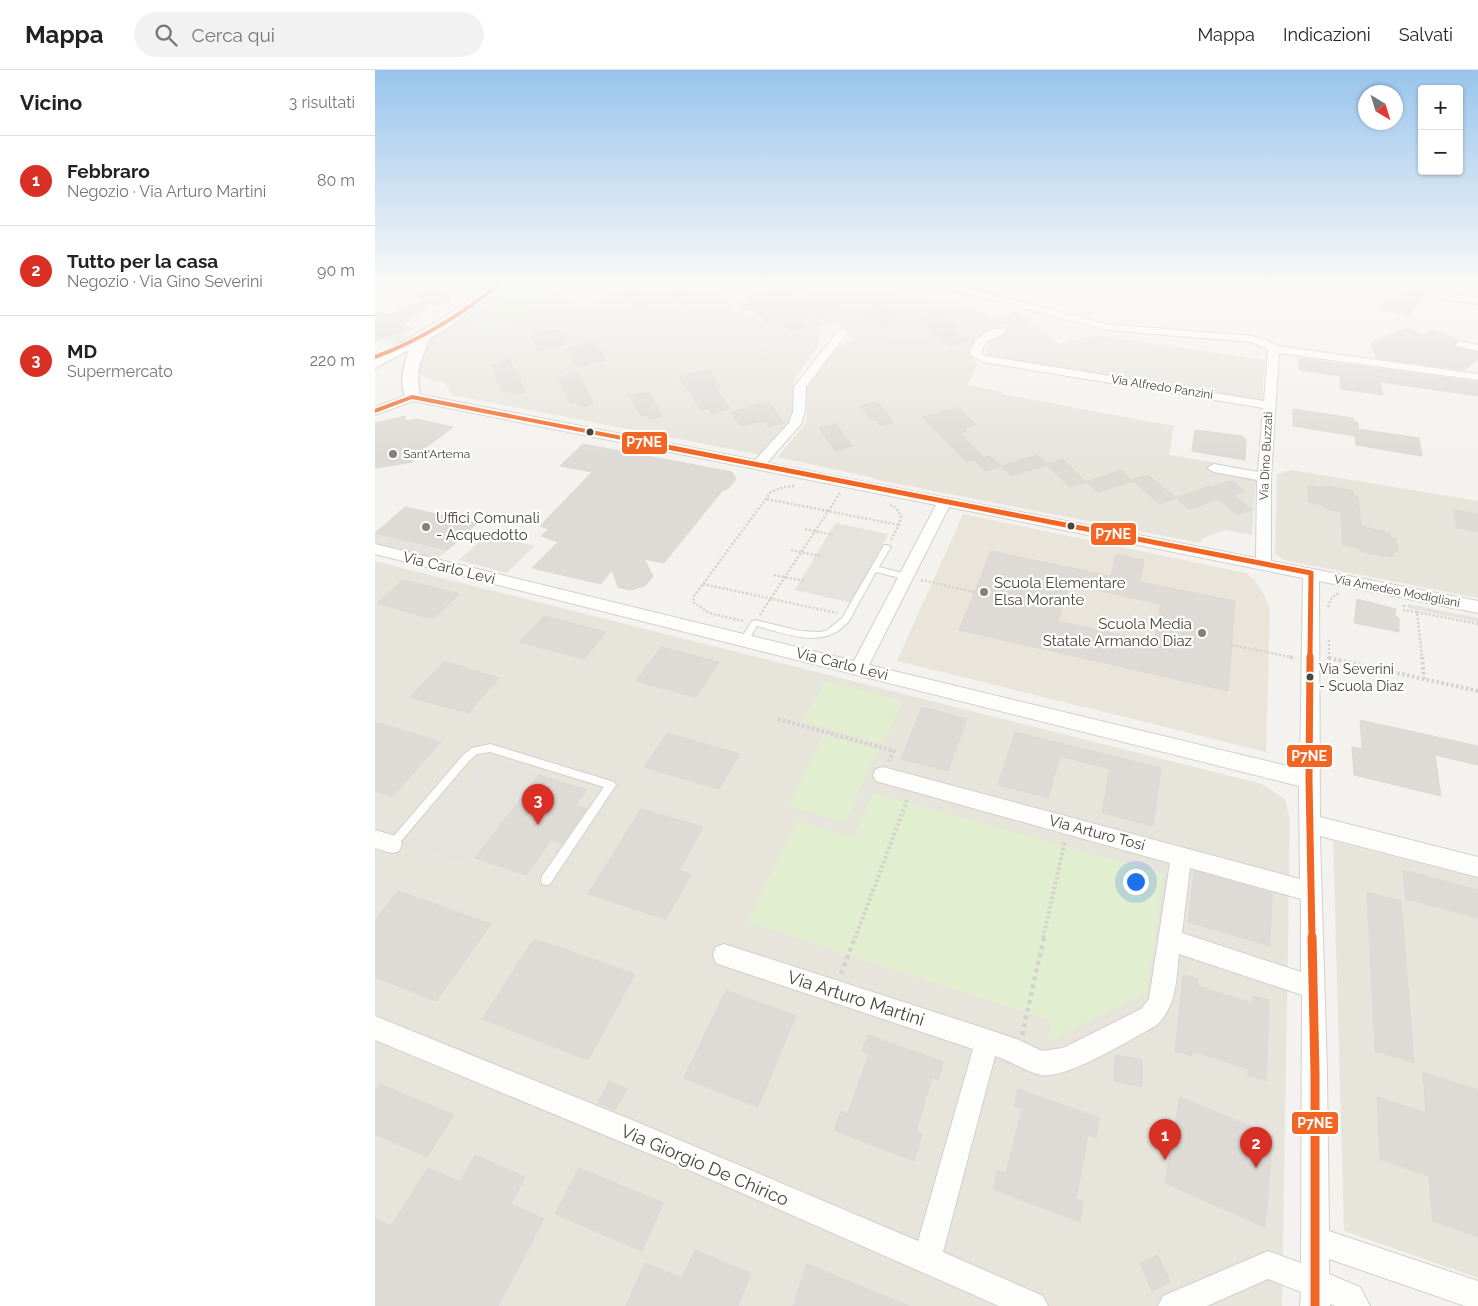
<!DOCTYPE html>
<html lang="it">
<meta charset="utf-8">
<style>
body{margin:0;font-family:Raleway,sans-serif;background:#f2f2f2;color:#222}
.controls{position:absolute;right:15px;top:15px;display:grid;overflow:hidden;border-radius:5px;box-shadow:0 1px 4px #0004}
.controls button{width:45px;height:45px;display:grid;place-items:center;padding:0;border:0;border-bottom:1px solid #e0e0e0;background:#fff;color:#222;font:25px sans-serif}
.compass{position:absolute;left:983px;top:15px;width:45px;height:45px;border-radius:50%;background:#fff;box-shadow:0 1px 4px #0004;rotate:142deg}
.you{position:absolute;left:760px;top:811px;width:18px;height:18px;margin:-12px;border:4px solid #fff;border-radius:50%;background:#1a73e8;box-shadow:0 0 0 8px #1a73e833}
.badge{display:grid;place-items:center;width:32px;height:32px;border-radius:50%;background:#d93025;color:#fff;font-size:16px;font-weight:700}
.pin{position:absolute;translate:-50% -41px;filter:drop-shadow(0 1px 2px #0008)}
.pin::after{content:'';position:absolute;top:26px;width:18px;height:15px;background:inherit;clip-path:polygon(0 0,100% 0,50% 100%)}
.list{margin:0;padding:0;list-style:none}
h2{display:flex;justify-content:space-between;align-items:center;height:65px;margin:0;padding:0 20px;font-size:21px}
h2 small{font-size:16px;font-weight:400;color:#767676}
.list li{display:grid;grid-template-columns:32px 1fr auto;gap:15px;align-items:center;box-sizing:border-box;height:90px;padding:0 20px;border-top:1px solid #e0e0e0}
.list b{display:block;font-size:19px;white-space:nowrap}
.list p{margin:0;font-size:16px;white-space:nowrap;color:#767676}
.list em{font-size:16px;font-style:normal;color:#767676}
.icon{flex:none;width:28px;height:28px;fill:none;stroke:currentColor;stroke-width:2;stroke-linecap:round;stroke-linejoin:round}
.map{position:relative;flex:none;width:1103px;height:1236px;overflow:hidden}
header{display:flex;align-items:center;gap:30px;box-sizing:border-box;height:70px;padding:0 25px;background:#fff;border-bottom:1px solid #e0e0e0}
header strong{font-size:24px}
nav{display:flex;gap:28px;margin-inline-start:auto;font-size:18px}
.search{width:350px;height:45px;background:#f2f2f2;display:flex;align-items:center;gap:12px;box-sizing:border-box;padding:0 18px;border-radius:28px;color:#767676;font-size:19px}
main{display:flex}
aside{flex:1;background:#fff}
.map>svg:first-child{display:block}
.residential{fill:#e7e4dc}
.education{fill:#eae5da}
.green{fill:#e1eecf}
.parking{fill:#e6e3df}
.building{fill:#dedbd6;stroke:#dcd9d4;fill-rule:evenodd}
.lines{fill:none;stroke-linecap:round;stroke-linejoin:round}
.service-casing{stroke:#d2d0cb;stroke-width:2}
.minor-casing{stroke:#d2d0cb;stroke-width:2}
.tertiary-casing{stroke:#d2d0cb;stroke-width:3}
.path-far2{stroke:#d3d2cc;stroke-width:2.5;stroke-dasharray:2 2;stroke-linecap:butt}
.path-far1{stroke:#d3d2cc;stroke-width:4;stroke-dasharray:2.5 2.5;stroke-linecap:butt}
.path{stroke:#d3d2cc;stroke-width:4.5;stroke-dasharray:4 4;stroke-linecap:butt}
.service{fill:#fdfdfc;fill-rule:evenodd}
.minor{fill:#fdfdfc;fill-rule:evenodd}
.tertiary{fill:#fdfdfc;fill-rule:evenodd}
.bus-1-far3-casing{stroke:#fff;stroke-width:6}
.bus-1-far2-casing{stroke:#fff;stroke-width:8}
.bus-1-far1-casing{stroke:#fff;stroke-width:11}
.bus-1-casing{stroke:#fff;stroke-width:13}
.bus-1-far3{stroke:#f26522;stroke-width:4}
.bus-1-far2{stroke:#f26522;stroke-width:5}
.bus-1-far1{stroke:#f26522;stroke-width:7}
.bus-1{stroke:#f26522;stroke-width:9}
.bus-dot{fill:#4b4439;stroke:#fff;stroke-width:2}
.poi-dot{fill:#868178;stroke:#fff;stroke-width:2}
.labels{text-anchor:middle;dominant-baseline:central;stroke-width:4.5;stroke-linejoin:round;paint-order:stroke}
.far-street-label{font-size:12px;fill:#4b4439;stroke:#fff}
.far-poi-label{font-size:12px;fill:#4b4439;stroke:#fff;text-anchor:start}
.bus-label{font-size:14px;fill:#4b4439;stroke:#fff;text-anchor:start}
.poi-label{font-size:15px;fill:#4b4439;stroke:#fff;text-anchor:start}
.street-label{font-size:15px;fill:#4b4439;stroke:#fff}
.near-street-label{font-size:18px;fill:#4b4439;stroke:#fff}
.line-badge{stroke:#fff;stroke-width:2}
.badge-label{font-size:14px;text-anchor:middle;font-weight:bold;fill:#fff}
</style>
<header>
<strong>Mappa</strong>
<div class="search"><svg class="icon" aria-label="search" viewBox="0 0 24 24"><circle cx="10" cy="10" r="6"/><path d="M15 15l6 6"/></svg>Cerca qui</div>
<nav><a>Mappa</a><a>Indicazioni</a><a>Salvati</a></nav>
</header>
<main>
<aside>
<h2>Vicino<small>3 risultati</small></h2>
<ul class="list">
<li><span class="badge">1</span><div><b>Febbraro</b><p>Negozio · Via Arturo Martini</p></div><em>80 m</em></li>
<li><span class="badge">2</span><div><b>Tutto per la casa</b><p>Negozio · Via Gino Severini</p></div><em>90 m</em></li>
<li><span class="badge">3</span><div><b>MD</b><p>Supermercato</p></div><em>220 m</em></li>
</ul>
</aside>
<div class="map">
<svg width="1103" height="1236" viewBox="0 0 1103 1236">
<rect width="100%" height="100%" fill="#f4f2ee"/>
<path class="residential" d="M136 213H170L188 222V226L208 236 214 233 218 235 250 213H375L351 224 358 234 353 241 375 245 419 235 414 229 457 218 461 213H470L484 219 564 231 571 229 628 252 639 240 685 274 720 265 890 290 887 330 881 332 627 291 615 287 611 280 619 267 629 264 622 258 611 262 597 286 604 296 601 297 592 315 627 322 626 324 799 356 794 385 841 393 840 402 881 410 877 465 850 460 828 468 825 473 498 409 499 408 403 387 430 354 432 348V318L459 278 480 269 462 253 445 257 443 275 418 311V348L414 356 386 385 77 325 70 313 55 310 47 305 44 300 43 291 51 274 57 268 103 240Z
M916 400 1103 431V528L909 490 900 484 902 404Z
M0 491 887 714 910 729 915 750 907 1236H0Z
M958 771 1103 808V1208L969 1161Z"/>
<path class="education" d="M588 444 871 503 880 511 890 526 895 540 891 682 522 591Z"/>
<path class="green" d="M142 216 179 220 146 245 108 240Z
M105 246 135 249 126 256 96 252Z
M450 611 528 631 508 674 428 651Z
M448 665 502 679 471 752 413 736Z
M498 723 788 804 772 922 674 972 677 951 373 852 422 751 479 768Z"/>
<path class="parking" d="M597 241 624 252 616 260 609 261 600 271 581 250Z
M540 250 562 268 529 284 506 271 527 251Z
M31 256 39 259 29 265 37 269 25 276 5 268Z
M460 453 513 464 477 533 420 520Z
M0 463 73 480 62 489 0 474Z
M113 464 159 476 132 503 84 490Z
M1033 534 1103 548V552L1033 538Z
M113 687 164 705 100 788 94 794 38 774Z"/>
<path class="building" d="M246 213H263L276 231 263 242Z
M1031 213H1053L1048 224 1033 246 1004 238 1013 226 1024 229Z
M393 214 428 216 418 232 451 224 466 238 423 249 431 257 415 262 406 252 394 255 380 240 364 239 376 222H388Z
M60 215 74 223V230L64 236 54 233 29 255 36 257 0 272V241L15 245 50 229 36 225Z
M311 217 321 232 306 235 296 220Z
M512 238 528 252 505 258 488 244Z
M565 243 584 258 579 259 593 271 575 276 543 248Z
M1032 258 1046 265 1059 260 1083 270 1078 273 1079 277 1103 283V289L1089 300 1001 288 996 273Z
M184 259 192 274 163 281 156 265Z
M221 272 230 290 202 297 193 279Z
M924 288 1103 312V326L1005 312 1008 325 966 319 965 306 924 300Z
M135 290 139 300 141 299 150 322 138 324 133 320 128 322 122 308 117 295Z
M334 300 346 318 341 319 355 339 337 344 333 338 326 340 304 306Z
M203 303 218 334 205 337 201 332 196 334 183 308Z
M267 322 269 324 274 323 288 346 276 349 271 345 266 346 254 326Z
M394 332 409 353 394 357 390 351 365 356 356 342Z
M501 332 505 335 519 352 505 356 501 350 498 351 486 336Z
M584 338 601 355 589 358 592 361 585 363 608 387 592 392 547 347Z
M918 339 978 348 979 352H983V359L1044 368 1047 386 981 375 980 366 918 356Z
M30 346V351L41 349 78 357 37 388 38 392 0 398V353Z
M461 354 475 373 477 376 460 381 444 358Z
M820 360 868 366V368L871 369 870 390 817 381Z
M208 374 357 402 361 409 353 419 347 421 289 493 269 489 278 506 270 516 255 520 243 517 237 500 226 514 157 498 183 472 166 466 174 459 165 456 217 402 185 396Z
M662 385 672 394 688 389 711 412 746 400 757 410 773 405 801 428 835 416 836 417 857 411 870 421 859 425 877 440 862 445 843 429 814 439 801 428 785 434 758 411 723 422 711 412 695 417 672 395 636 406 626 396Z
M615 386 626 396 610 401 600 390Z
M933 416 949 418V416L957 417 978 421 979 426 983 427 986 456 1015 463 1016 468 1021 469 1023 482H1018V487L1009 485V487L986 481V479L968 475 966 442 949 438V435L934 432Z
M30 437 102 453 73 480 0 463Z
M1078 440 1103 444V462L1082 458Z
M616 481 736 506 741 484 769 490 765 512 860 531 853 621 584 560ZM694 514 786 534 779 573 683 551Z
M28 510 84 524 58 549 2 533Z
M982 529 1021 539 1020 546 1024 548V562L979 553Z
M169 546 231 562 209 589 145 572Z
M286 577 344 592 321 627 261 611Z
M69 592 88 597 124 608 93 643 35 627Z
M547 637 592 649 573 701 526 689Z
M985 650 1103 676V695L1060 685 1066 726 979 705 977 677 987 679Z
M0 652 66 672 17 727 0 721Z
M640 662 786 698 778 756 727 743 735 699 685 686 673 728 623 715Z
M292 663 365 684 344 719 269 697Z
M164 705 212 720 201 735 212 739 187 774 176 770 151 805 100 788Z
M266 739 328 757 304 800 316 804 291 849 213 824Z
M1028 800 1103 820V848L1031 829Z
M819 801 897 823 895 876 813 852Z
M23 821 116 854 61 931 0 907V850Z
M992 822 1026 831 1039 993 1000 981Z
M159 869 260 904 213 990 107 949Z
M808 905 823 909V916L877 933 878 926 894 930 891 1011 873 1005V999L817 981V986L800 981Z
M351 920 421 946 383 1037 309 1008Z
M493 965 568 992 563 1010 557 1007 541 1061 547 1064 539 1091 459 1060 466 1041 473 1044 494 984 487 981Z
M740 985 767 990V1017L739 1011Z
M1048 1002 1103 1020V1167L1058 1151 1054 1106 1005 1089 1002 1027 1051 1043Z
M234 1011 252 1019 240 1040 223 1033Z
M5 1014 79 1045 52 1087 0 1064V1021Z
M643 1019 724 1048 721 1068 713 1065 701 1128 708 1131 705 1152 618 1119 622 1100 631 1103 647 1039 639 1036Z
M805 1027 898 1066 890 1157 790 1113Z
M100 1085 150 1107 136 1134 169 1149 123 1236H0V1148L16 1156 53 1098 85 1112Z
M204 1098 288 1133 267 1181 180 1144Z
M320 1180 376 1203 363 1236H251L270 1193 307 1208Z
M783 1185 795 1212 777 1221 765 1193Z
M432 1194 534 1236H418Z"/>
<g class="lines">
<g class="service-casing">
<path id="service" d="M509 475H512L516 477 504 497 536 505 537 507 533 510 501 502C495 513 489 524 482 536 479 541 477 548 473 552 449 580 412 564 382 556L373 571H367L366 569 367 567 377 551 380 550 426 561 444 562 451 561 467 548Z
M115 674 236 711 239 712 241 715 175 814 171 815 167 814 166 810 167 806 229 717 115 682 102 684 94 691 21 777 17 779 13 777 12 774 88 685 97 678Z"/>
</g>
<g class="minor-casing">
<path id="minor" d="M539 213H562L586 216 731 254 877 266 893 271 902 276 1103 304V310L904 283 896 407V491L1103 531V543L944 511 945 747 1103 787V807L945 766 952 1003 954 1161 1103 1211V1236H1090L954 1189V1204L985 1217 995 1236H961L955 1234V1236H925L926 1222 893 1209 832 1236H783L788 1226 893 1181 926 1193 927 925 804 884C801 911 802 934 782 955 758 968 691 1010 666 1005 652 1002 635 991 620 986L568 1182 668 1226 673 1236H624L321 1103 0 970V946L257 1050 543 1171 598 979 349 896 341 893 338 885 341 877 349 874 612 959 644 970 667 981 688 978 766 939 774 929 795 793 508 713 501 711 498 705 501 699 508 697 925 809 924 716 0 484V474L479 591 561 435 38 331 0 345V337L37 323 380 390 414 353 418 342 419 317 464 260 468 259 473 262 431 317 430 342 426 354 392 393 881 488 882 410 839 402 832 398 839 394 883 402 888 338 608 292 595 284C598 268 615 256 631 259L632 261C623 269 609 267 607 283L611 286 889 331 893 280 876 272 731 260 586 222 544 216ZM574 437 928 508 925 699 494 595ZM815 798 926 829V902L807 863Z
M1063 223 1103 228V234L1059 228 1058 226Z
M1085 271 1103 275V281L1081 276 1080 274Z
M0 760 24 767 27 774 24 781 17 783 0 778Z"/>
</g>
<g class="tertiary-casing">
<path id="tertiary" d="M119 213H133L71 259 55 268 44 295 43 311 45 327 42 330H32C23 316 29 294 34 280L0 298V288L61 253Z"/>
</g>
<path class="path-far2" d="M392 429 524 455
M515 435 521 438 526 446 524 455 516 470
M430 459 458 465
M416 480 445 486
M399 505 430 511
M546 510 600 522
M328 514 462 543
M1029 535V540L1042 542 1047 588
M953 537 957 527 964 523
M1042 542 1103 554
M385 545 465 423
M368 551 334 543 318 532 319 526 396 422 408 417 420 416
M954 570V588
M857 575 920 588"/>
<path class="path-far1" d="M915 587 920 588
M1047 587 1049 609
M954 588 1103 621
M950 595H954V587
M403 649 519 681 514 691
M480 868 533 728
M668 868 690 771"/>
<path class="path" d="M466 904 480 867
M647 965 669 867"/>
<use href="#service" class="service"/>
<use href="#minor" class="minor"/>
<use href="#tertiary" class="tertiary"/>
<g class="bus-1-far3-casing">
<path id="bus-1-far3" d="M0 287C47 270 87 243 127 213
M0 341 37 327 283 375"/>
</g>
<g class="bus-1-far2-casing">
<path id="bus-1-far2" d="M277 374 936 503
M935 588 936 503"/>
</g>
<g class="bus-1-far1-casing">
<path id="bus-1-far1" d="M935 587 934 710 937 868"/>
</g>
<g class="bus-1-casing">
<path id="bus-1" d="M937 867 940 1003V1236"/>
</g>
<use href="#bus-1-far3" class="bus-1-far3"/>
<use href="#bus-1-far2" class="bus-1-far2"/>
<use href="#bus-1-far1" class="bus-1-far1"/>
<use href="#bus-1" class="bus-1"/>
</g>
<linearGradient id="sky" x2="0" y2="1"><stop stop-color="#98c4ec"/><stop offset="0.55" stop-color="#faf9f7"/><stop offset="1" stop-color="#faf9f7" stop-opacity="0"/></linearGradient>
<rect width="1103" height="386" fill="url(#sky)"/>
<g class="bus-dot">
<circle cx="215" cy="362" r="4.5"/>
<circle cx="696" cy="456" r="4.5"/>
<circle cx="935" cy="607" r="4.5"/>
</g>
<g class="poi-dot">
<circle cx="18" cy="384" r="5"/>
<circle cx="51" cy="457" r="5"/>
<circle cx="609" cy="522" r="5"/>
<circle cx="827" cy="563" r="5"/>
</g>
<g class="labels">
<g class="far-street-label">
<text transform="translate(787 317) rotate(9)">Via Alfredo Panzini</text>
<text transform="translate(891 386) rotate(-87)">Via Dino Buzzati</text>
<text transform="translate(1022 521) rotate(11)">Via Amedeo Modigliani</text>
</g>
<g class="far-poi-label">
<text x="28" y="384">Sant'Artema</text>
</g>
<g class="bus-label">
<text x="944" y="599">Via Severini<tspan x="944" dy="17">- Scuola Diaz</tspan></text>
</g>
<g class="poi-label">
<text x="61" y="448">Uffici Comunali<tspan x="61" dy="17">- Acquedotto</tspan></text>
<text x="619" y="513">Scuola Elementare<tspan x="619" dy="17">Elsa Morante</tspan></text>
<text x="817" y="554" text-anchor="end">Scuola Media<tspan x="817" dy="17">Statale Armando Diaz</tspan></text>
</g>
<g class="street-label">
<text transform="translate(74 498) rotate(14)">Via Carlo Levi</text>
<text transform="translate(467 594) rotate(14)">Via Carlo Levi</text>
<text transform="translate(722 763) rotate(15)">Via Arturo Tosi</text>
</g>
<g class="near-street-label">
<text transform="translate(481 928) rotate(18)">Via Arturo Martini</text>
<text transform="translate(330 1095) rotate(23)">Via Giorgio De Chirico</text>
</g>
</g>
<g class="line-badge">
<rect x="246" y="361" width="47" height="24" rx="5" fill="#f26522"/>
<rect x="715" y="452" width="47" height="24" rx="5" fill="#f26522"/>
<rect x="911" y="674" width="47" height="24" rx="5" fill="#f26522"/>
<rect x="916" y="1041" width="48" height="24" rx="5" fill="#f26522"/>
</g>
<g class="badge-label">
<text x="269" y="377">P7NE</text>
<text x="738" y="469">P7NE</text>
<text x="934" y="691">P7NE</text>
<text x="940" y="1058">P7NE</text>
</g>
</svg>
<div class="controls">
<button>+</button>
<button>−</button>
</div>
<svg class="compass" viewBox="-18 -18 36 36"><path d="M0-13l5 13h-10z" fill="#e53935"/><path d="M0 13l5-13h-10z" fill="#767676"/></svg>
<div class="you"></div>
<div class="pin badge" style="left:790px;top:1090px">1</div>
<div class="pin badge" style="left:881px;top:1098px">2</div>
<div class="pin badge" style="left:163px;top:755px">3</div>
</div>
</main>
